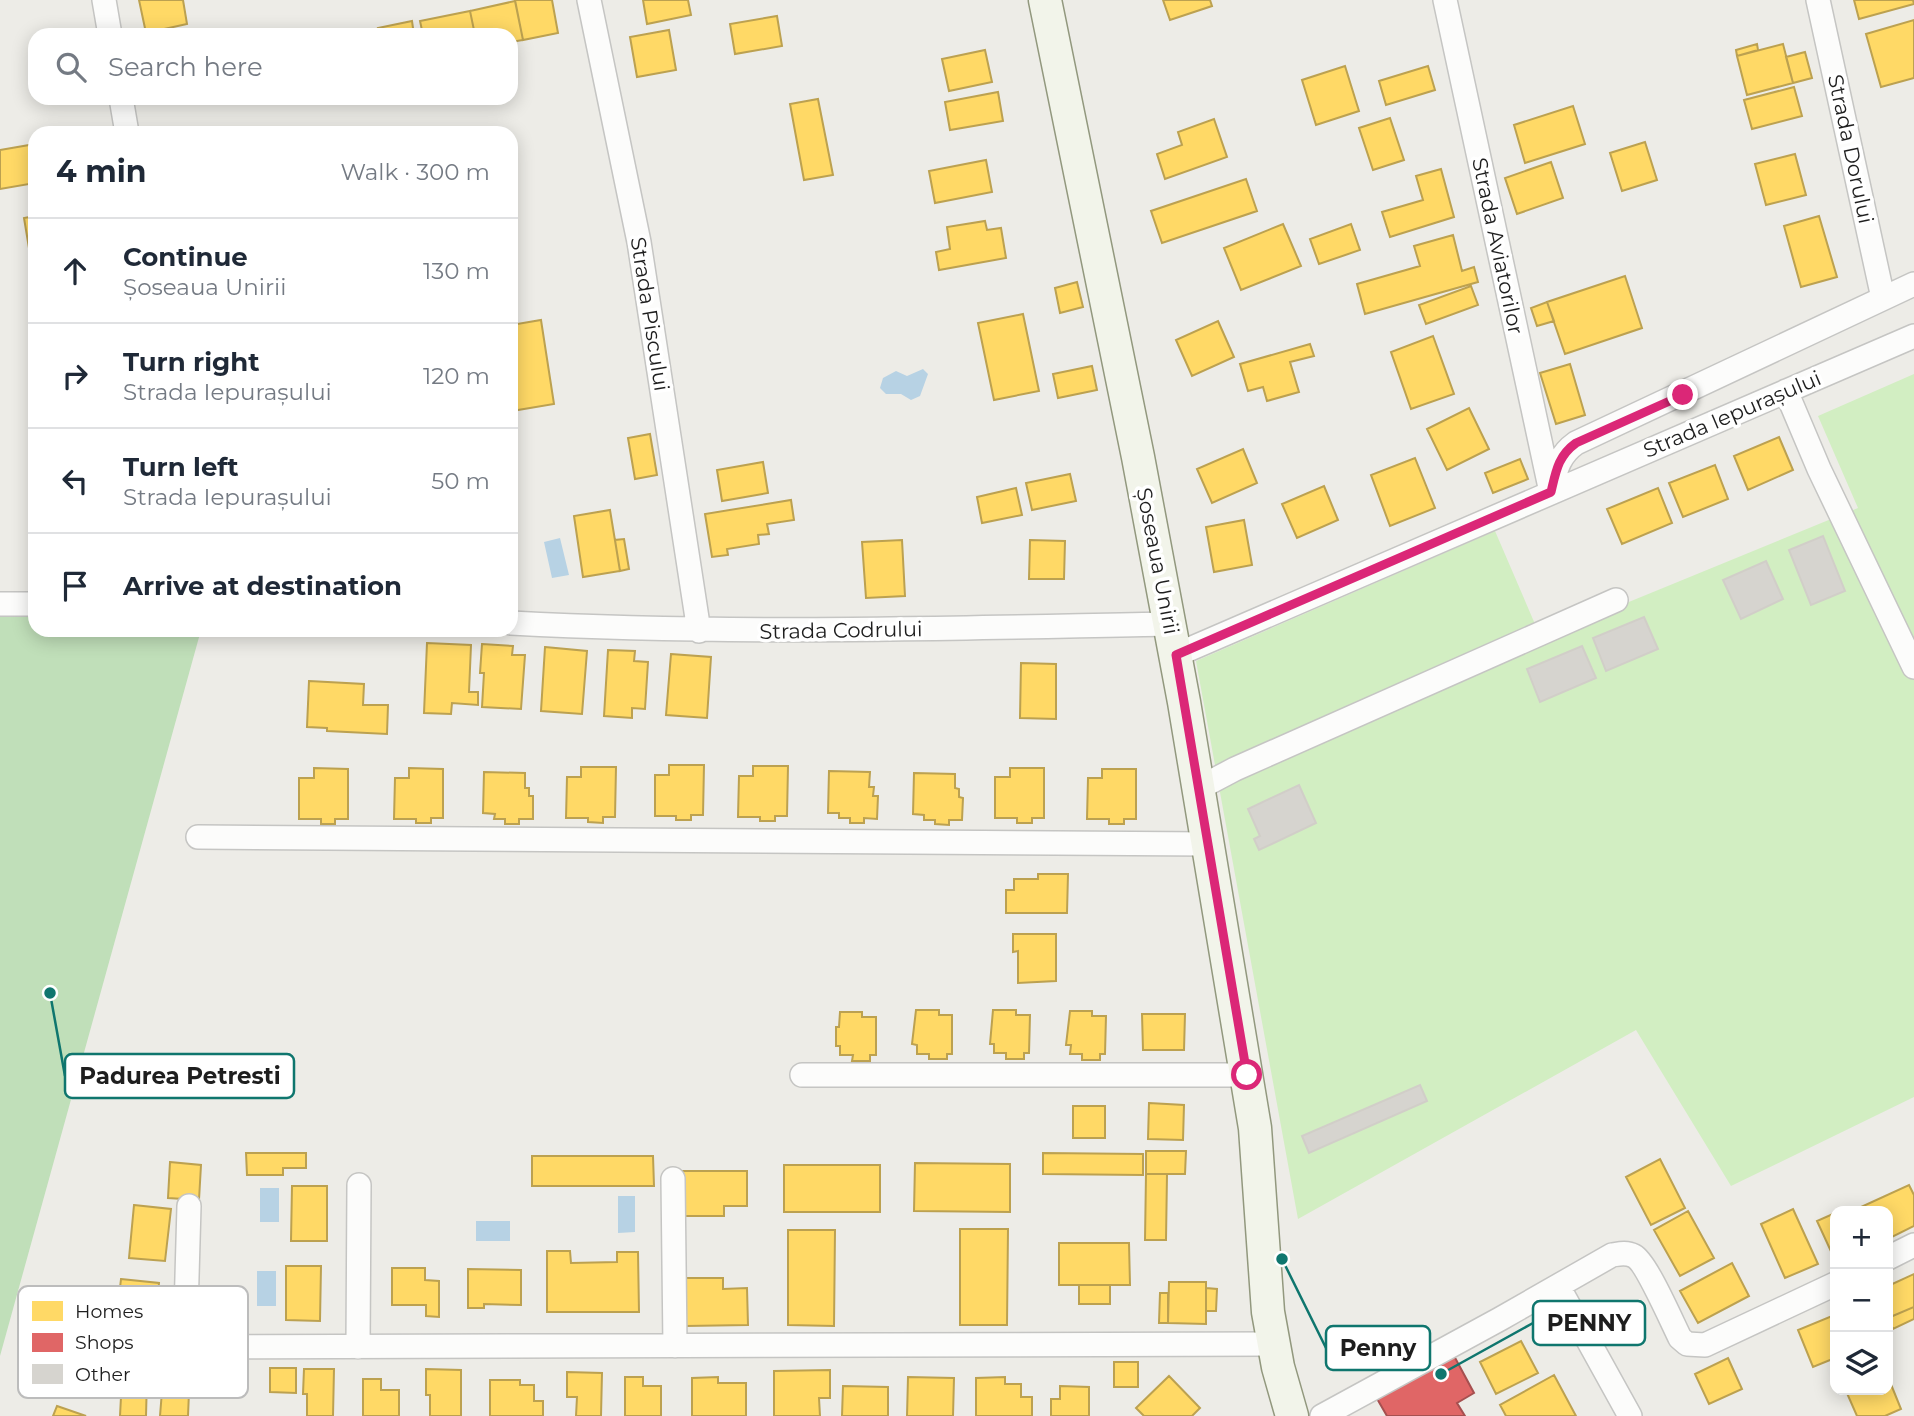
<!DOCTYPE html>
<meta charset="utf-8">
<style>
body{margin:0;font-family:Montserrat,sans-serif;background:#f6f6f7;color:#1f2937}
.controls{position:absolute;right:21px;bottom:21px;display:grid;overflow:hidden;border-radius:14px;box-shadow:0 4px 18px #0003}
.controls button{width:63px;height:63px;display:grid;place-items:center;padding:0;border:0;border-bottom:2px solid #e0e1e3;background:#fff;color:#1f2937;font:35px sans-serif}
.stop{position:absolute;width:21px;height:21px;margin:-16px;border:5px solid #db2777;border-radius:50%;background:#fff}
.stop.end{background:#db2777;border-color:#fff;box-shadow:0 2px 7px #0008}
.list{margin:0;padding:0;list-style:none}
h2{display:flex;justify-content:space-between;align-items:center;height:91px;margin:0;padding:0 28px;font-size:30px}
h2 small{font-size:23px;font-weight:400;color:#747a83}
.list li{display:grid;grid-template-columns:46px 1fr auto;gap:21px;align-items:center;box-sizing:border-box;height:105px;padding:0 28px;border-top:2px solid #e0e1e3}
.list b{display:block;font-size:26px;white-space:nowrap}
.list p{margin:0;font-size:23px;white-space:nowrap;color:#747a83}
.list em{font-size:23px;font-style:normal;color:#747a83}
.icon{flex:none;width:38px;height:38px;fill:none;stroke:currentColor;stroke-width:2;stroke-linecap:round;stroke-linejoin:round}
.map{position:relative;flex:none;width:1914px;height:1416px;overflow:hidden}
.search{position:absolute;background:#fff;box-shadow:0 4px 18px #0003;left:28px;top:28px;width:490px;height:77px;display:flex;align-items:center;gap:18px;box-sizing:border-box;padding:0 24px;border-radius:21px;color:#747a83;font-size:26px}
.panel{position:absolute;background:#fff;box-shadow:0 4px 18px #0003;left:28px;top:126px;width:490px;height:511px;border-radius:21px}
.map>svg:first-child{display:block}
.grass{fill:#d2eec2}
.forest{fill:#c0dfb9}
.water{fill:#b7d2e4}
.homes{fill:#ffd966;stroke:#bca150;stroke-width:2}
.shops{fill:#e06666;stroke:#a65050;stroke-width:2}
.building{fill:#d6d4cf;stroke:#d1cec8;stroke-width:2}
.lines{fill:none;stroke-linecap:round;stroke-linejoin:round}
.street-casing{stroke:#c5c5c3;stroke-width:26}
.secondary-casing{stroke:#92987e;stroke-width:35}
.street{stroke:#fcfcfb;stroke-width:23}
.secondary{stroke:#f2f4ea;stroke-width:32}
.route{stroke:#db2777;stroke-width:9}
.labels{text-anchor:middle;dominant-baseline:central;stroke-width:7;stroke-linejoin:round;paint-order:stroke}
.street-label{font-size:21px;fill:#1e1e1e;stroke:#fff}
.key{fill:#fff;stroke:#bcbcbc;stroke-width:2}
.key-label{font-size:19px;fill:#1e1e1e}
.leader{fill:none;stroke:#0f766e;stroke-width:2.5}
.callout-dot{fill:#0f766e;stroke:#fff;stroke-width:2.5}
.callout{fill:#fff;stroke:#0f766e;stroke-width:2.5}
.callout-label{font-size:23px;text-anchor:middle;font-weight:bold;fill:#1e1e1e}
</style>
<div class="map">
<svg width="1914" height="1416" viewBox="0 0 1914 1416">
<rect width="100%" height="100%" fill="#edece7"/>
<path class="grass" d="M1914 374V1097L1731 1186 1636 1030 1298 1219 1196 661 1495 531 1541 638 1858 508 1818 416Z"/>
<path class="forest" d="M0 616H35V630H201L0 1356Z"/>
<path class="water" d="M923 369 928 374 920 396 911 400 901 394H886L880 388 883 378 896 371 907 376Z
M560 538 569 575 552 578 544 542Z
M260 1188H279V1222H260Z
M618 1196H635V1232L618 1233Z
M476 1221H510V1241H476Z
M257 1271H276V1306H257Z"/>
<path class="homes" d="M139 0H183L187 24 146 33Z
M515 0H552L558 33 523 40Z
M643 0H688L691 15 647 24Z
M1163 0H1210L1212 6 1170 20Z
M1854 0H1913L1914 4 1859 19Z
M515 1 523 40 511 42V35H475L470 11Z
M470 11 475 35H423L420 21Z
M777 16 782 46 735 54 730 24Z
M1914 20V78L1881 87 1866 34Z
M412 21 414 35H380L378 28Z
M669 30 676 70 637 77 630 37Z
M1757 44 1758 50 1737 56 1736 50Z
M1783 44 1793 83 1747 95 1737 56Z
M985 50 992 82 949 91 942 59Z
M1805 52 1812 78 1793 83 1786 57Z
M1345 66 1359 111 1316 125 1302 80Z
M1428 66 1435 90 1386 105 1379 81Z
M1794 87 1802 116 1752 129 1744 100Z
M998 92 1003 121 950 130 945 102Z
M818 99 833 175 804 180 790 104Z
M1573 106 1585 144 1525 163 1514 125Z
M1390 118 1404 160 1373 170 1359 128Z
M1214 119 1227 157 1165 179 1157 154 1182 145 1178 132Z
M1645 142 1657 180 1622 191 1610 153Z
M35 144V183L0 189V150Z
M1795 154 1806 195 1766 205 1755 164Z
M986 160 992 192 935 203 929 171Z
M1551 162 1563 198 1517 214 1505 178Z
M1441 169 1454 217 1390 237 1382 212 1423 200 1416 176Z
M1246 179 1257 211 1162 243 1151 211Z
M35 216V247L29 248 24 218Z
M1819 216 1837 277 1801 287 1784 226Z
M985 221 987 230 1001 228 1006 258 939 270 936 252 950 249 947 227Z
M1283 224 1301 266 1241 290 1224 248Z
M1351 224 1360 250 1319 264 1310 239Z
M1453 235 1462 271 1474 267 1478 282 1365 314 1357 284 1420 266 1414 246Z
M1625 276 1642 328 1565 354 1547 302Z
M1077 282 1083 307 1060 313 1055 288Z
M1471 286 1478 305 1426 324 1419 305Z
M1547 302 1554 321 1537 326 1531 308Z
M1023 314 1039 391 994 400 978 323Z
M541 320 554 404 512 411 511 325Z
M1218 321 1234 357 1192 376 1176 340Z
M1433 336 1454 394 1411 409 1391 352Z
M1310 344 1314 356 1290 362 1299 392 1267 401 1263 387 1248 391 1240 364Z
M1570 364 1585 415 1556 424 1540 373Z
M1092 366 1097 390 1058 398 1053 374Z
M1469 408 1489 449 1447 470 1427 429Z
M650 434 657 475 635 479 628 438Z
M1779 437 1793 470 1748 490 1734 456Z
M1243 449 1257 483 1212 503 1197 469Z
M1415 458 1435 508 1390 526 1371 475Z
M1520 459 1528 479 1493 493 1485 473Z
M763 462 768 493 722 501 717 470Z
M1715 465 1728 499 1683 517 1669 483Z
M1070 474 1076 501 1032 510 1026 483Z
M1324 486 1338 520 1297 538 1282 504Z
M1016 488 1022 515 982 523 977 497Z
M1658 488 1672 523 1622 544 1607 509Z
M791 500 794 520 767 524 769 534 758 535 759 544 727 549 728 555 712 557 705 514Z
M610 510 620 571 583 577 574 516Z
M1244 520 1252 565 1214 572 1206 527Z
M624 539 629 569 620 571 615 540Z
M902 540 905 596 866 598 862 542Z
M1030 540 1065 541 1064 579H1029Z
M427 643 471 645 469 692H478V705L452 703 451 714 424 713Z
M482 644 513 646 512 655H525L521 709 482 707 484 673H480Z
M545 647 587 651 582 714 541 711Z
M608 650 635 651 634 661 648 662 645 709 632 708V718L604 716Z
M671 654 711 657 707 718 666 715Z
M1021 663 1056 664V719L1020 718Z
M309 681 364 684 363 705H388L387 734 327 731V728L307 727Z
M669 765H704L703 815H691V820H676V816H655V775H669Z
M753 766H788L787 816H775V821H760V817H738L739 776H753Z
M581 767H616L615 817H603V823L588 822V818H566L567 777H581Z
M314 768 348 769V819H335V824H321V819H299V778H314Z
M409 768 443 769V818H431V823H416V819H394L395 778H409Z
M1010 768H1044V818H1032V823H1017V818H995V777H1010Z
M1102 769H1136V819H1124V824H1109V819H1087L1088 778H1102Z
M829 771 870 772 869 787H874L873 796H878L877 819 864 818V823H850V818H839V813H828Z
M484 772 525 773V788H529V796H533V819H519V824H505V819H494L495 814 483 813Z
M914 773 955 774V788L959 789V797L963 798 962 820H949V825L935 824V820H924V815L913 814Z
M1038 874H1068L1067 913H1006V890H1014V879H1038Z
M1013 934H1056V981L1018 983V951L1013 952Z
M916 1010H939V1015H952V1054H947V1059H929V1054H917V1045L912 1044Z
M993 1010H1016V1015H1030L1029 1053H1024V1059H1006V1053H994V1044H990Z
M1070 1011H1092V1016H1106L1105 1054H1100V1060H1082V1054H1070L1071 1045H1066Z
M840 1012H862V1017H876V1055H870V1061H852L853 1055H840V1046H836V1027H839Z
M1142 1014H1185L1184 1050H1143Z
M1149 1103 1184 1105 1183 1140 1148 1139Z
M1073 1106H1105V1138H1073Z
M1146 1151H1186L1185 1174H1146Z
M246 1153H306V1168H283V1175H247Z
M1043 1153 1143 1154V1175L1043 1174Z
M532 1156H653L654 1186H532Z
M1660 1159 1685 1208 1651 1225 1626 1177Z
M170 1162 201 1165 199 1200 168 1198Z
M915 1163 1010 1164V1212L914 1211Z
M784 1165H880V1212H784Z
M683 1171H747V1206H724V1216H684Z
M1146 1174H1167L1166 1240H1145Z
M1909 1185 1914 1195V1226L1888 1239V1211H1863L1861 1207Z
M292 1186H327V1241H291Z
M134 1205 171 1209 165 1261 129 1258Z
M1793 1209 1818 1264 1785 1278 1761 1224Z
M1688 1211 1714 1258 1680 1276 1654 1230Z
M1835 1213V1260L1817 1221Z
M960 1229H1008L1007 1325H960Z
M788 1230H835L834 1326 788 1325Z
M1059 1243H1129L1130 1285H1059Z
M547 1251H570L571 1263 617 1262V1252H638L639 1312H547Z
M1732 1263 1749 1296 1698 1323 1680 1291Z
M286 1266H321L320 1321 286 1320Z
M392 1268H425V1280L439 1281V1317L426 1316V1305H392Z
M468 1269 521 1270V1305L484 1304V1308H468Z
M1914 1274V1307L1888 1318V1286Z
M685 1278H723V1289L747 1288 748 1325 685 1326Z
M121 1279 159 1283 154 1336 115 1332Z
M1169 1282H1206V1324L1168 1323Z
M1079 1285H1110V1304H1079Z
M1206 1288 1217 1289 1216 1311H1206Z
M1160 1293H1168V1323H1159Z
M1914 1307V1319L1893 1329 1888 1318Z
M1832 1316 1835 1323V1358L1813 1367 1798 1330Z
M1521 1341 1538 1373 1496 1394 1480 1362Z
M1728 1358 1742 1389 1709 1404 1695 1374Z
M1114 1362H1138V1387H1114Z
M270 1368H296V1393L270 1392Z
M304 1369H334L333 1416H307V1394H303Z
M426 1369 461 1370V1416H430V1395H426Z
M830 1370V1398H819L820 1416H774V1371Z
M567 1372 602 1373 601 1416H576L577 1397H567Z
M1554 1375 1576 1416H1506L1500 1405Z
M1169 1376 1200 1408 1192 1416H1144L1136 1408Z
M625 1377H643V1386H661V1416H625Z
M718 1377V1383H746V1416H692V1378Z
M908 1377 954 1378 953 1416H907Z
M1005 1377V1384H1021V1397H1032V1416H976V1378Z
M1888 1377 1901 1409 1885 1416H1857L1846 1391 1888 1390Z
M122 1378H147L146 1416H120Z
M363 1379H381V1390H399V1416H363Z
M490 1380H520V1385H534V1401H543V1416H490Z
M843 1386 888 1387V1416H842Z
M1060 1386 1089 1387V1416H1051V1399H1060Z
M162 1391 189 1392 188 1416H160Z
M57 1406 86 1416H53Z"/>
<path class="shops" d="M1453 1354 1474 1393 1457 1403 1465 1416H1387L1376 1397Z"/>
<path class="building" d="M1823 536 1845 591 1811 605 1789 550Z
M1766 561 1783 599 1741 619 1723 580Z
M1644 617 1658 649 1606 671 1593 638Z
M1582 646 1596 678 1540 702 1527 669Z
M1299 785 1316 823 1259 850 1254 839 1260 836 1248 809Z
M1420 1085 1427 1101 1309 1153 1302 1136Z"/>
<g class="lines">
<g class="street-casing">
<path id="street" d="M104 0 110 35
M589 0 639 242 699 631
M1445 0 1551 492
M1818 0 1883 298
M121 98 127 133
M1786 391 1819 469 1914 667
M1551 489C1556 469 1559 455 1576 443L1914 284
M0 604H35
M511 623C731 635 950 628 1170 624
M1176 655 1914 336
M1199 788 1235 769 1616 600
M198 837 1209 844
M802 1075H1247
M673 1179 675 1346
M1888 1258 1914 1245
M1558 1286 1630 1416
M146 1347 1273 1344
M185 1347 189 1206
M358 1347 359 1185
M1322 1416 1500 1319 1612 1255C1619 1254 1626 1252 1634 1256 1646 1262 1672 1322 1680 1338L1687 1344 1705 1345 1835 1284"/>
</g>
<g class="secondary-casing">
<path id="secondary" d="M1045 0 1138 457 1184 702 1255 1128 1268 1312 1278 1367 1292 1416"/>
</g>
<use href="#street" class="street"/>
<use href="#secondary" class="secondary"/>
</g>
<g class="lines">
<path class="route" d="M1247 1075 1176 655 1551 492C1556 471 1558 456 1576 443L1683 395"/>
</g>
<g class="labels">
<g class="street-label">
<text transform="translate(1851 149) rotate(78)">Strada Dorului</text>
<text transform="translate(1498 246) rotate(78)">Strada Aviatorilor</text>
<text transform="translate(650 314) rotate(81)">Strada Piscului</text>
<text transform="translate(1732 414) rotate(-23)">Strada Iepurașului</text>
<text transform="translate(1158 561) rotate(79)">Șoseaua Unirii</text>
<text transform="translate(841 630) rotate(-1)">Strada Codrului</text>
</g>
</g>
<rect x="18" y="1286" width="230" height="112" rx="10" class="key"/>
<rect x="32" y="1301" width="31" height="20" fill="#ffd966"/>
<rect x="32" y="1333" width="31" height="19" fill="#e06666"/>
<rect x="32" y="1364" width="31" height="20" fill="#d6d4cf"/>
<g class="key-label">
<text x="75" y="1318">Homes</text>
<text x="75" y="1349">Shops</text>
<text x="75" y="1381">Other</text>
</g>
<path class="leader" d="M50 993L65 1076M1441 1374L1533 1323M1282 1259L1326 1348"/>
<g class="callout-dot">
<circle cx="50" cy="993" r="7"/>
<circle cx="1441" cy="1374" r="7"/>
<circle cx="1282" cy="1259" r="7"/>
</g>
<g class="callout">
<rect x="65" y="1054" width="229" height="44" rx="7"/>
<rect x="1533" y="1301" width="112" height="44" rx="7"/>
<rect x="1326" y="1326" width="104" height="44" rx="7"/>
</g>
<g class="callout-label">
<text x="180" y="1084">Padurea Petresti</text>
<text x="1589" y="1331">PENNY</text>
<text x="1378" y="1356">Penny</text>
</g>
</svg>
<div class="controls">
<button>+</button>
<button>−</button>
<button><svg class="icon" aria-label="layers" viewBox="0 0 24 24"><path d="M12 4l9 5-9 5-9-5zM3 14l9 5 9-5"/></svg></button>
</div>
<div class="stop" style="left:1247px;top:1075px"></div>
<div class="stop end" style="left:1683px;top:395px"></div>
<div class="search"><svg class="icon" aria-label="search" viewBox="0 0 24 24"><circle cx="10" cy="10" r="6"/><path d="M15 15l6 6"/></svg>Search here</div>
<section class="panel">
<h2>4 min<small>Walk · 300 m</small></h2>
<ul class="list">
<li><svg class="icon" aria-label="ahead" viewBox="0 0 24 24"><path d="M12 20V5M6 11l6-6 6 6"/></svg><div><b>Continue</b><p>Șoseaua Unirii</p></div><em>130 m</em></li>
<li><svg class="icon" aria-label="right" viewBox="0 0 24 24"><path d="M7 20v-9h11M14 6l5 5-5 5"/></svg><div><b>Turn right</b><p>Strada Iepurașului</p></div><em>120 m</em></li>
<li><svg class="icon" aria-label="left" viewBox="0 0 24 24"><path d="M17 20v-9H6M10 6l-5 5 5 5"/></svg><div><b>Turn left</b><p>Strada Iepurașului</p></div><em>50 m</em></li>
<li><svg class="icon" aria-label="arrive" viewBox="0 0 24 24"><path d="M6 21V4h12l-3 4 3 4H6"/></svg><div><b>Arrive at destination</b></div></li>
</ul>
</section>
</div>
